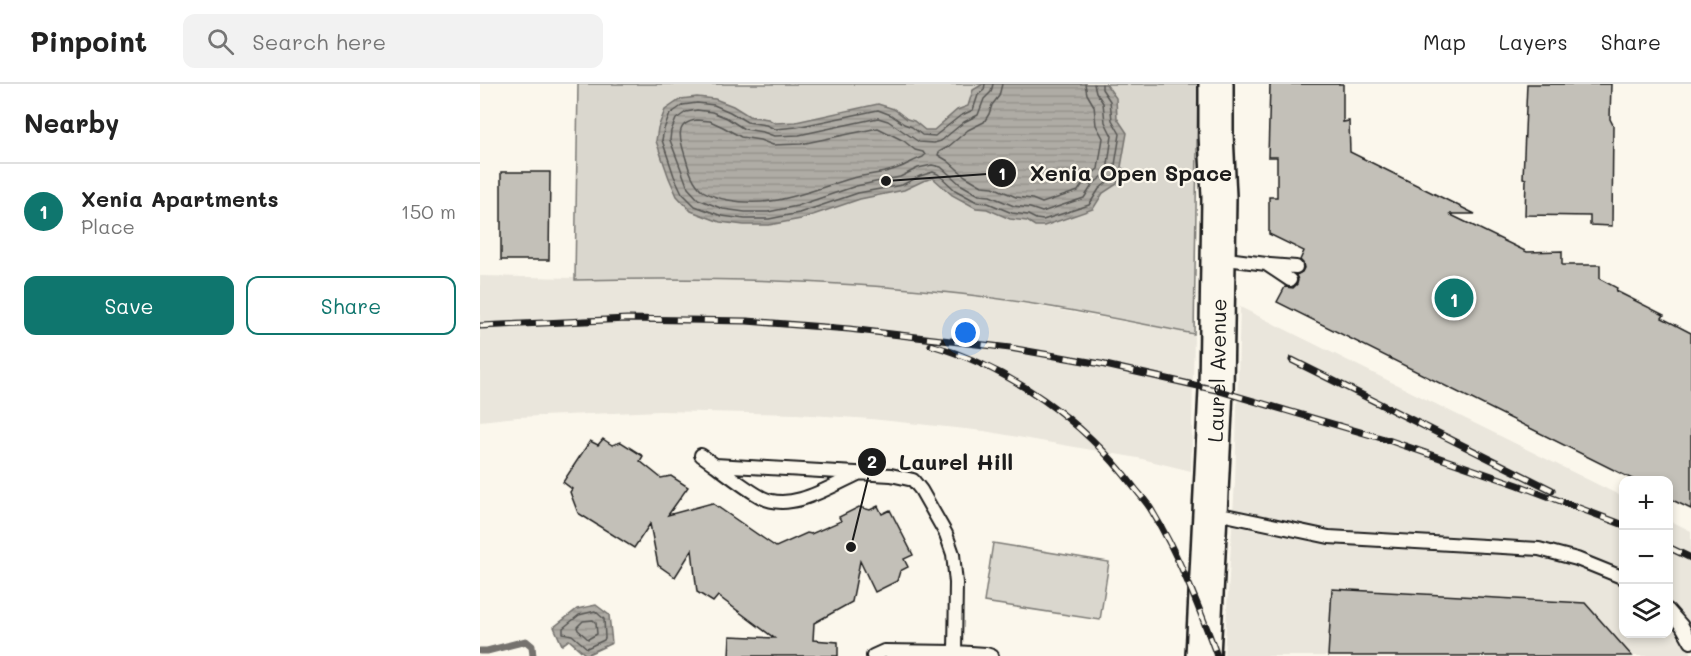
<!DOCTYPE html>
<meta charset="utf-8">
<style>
body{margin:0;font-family:Mali,sans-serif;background:#f2f2f2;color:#222}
.controls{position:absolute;right:18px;bottom:18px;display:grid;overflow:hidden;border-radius:12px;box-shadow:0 3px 9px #0003}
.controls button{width:54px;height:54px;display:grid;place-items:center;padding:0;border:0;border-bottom:2px solid #e0e0e0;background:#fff;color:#222;font:30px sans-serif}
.you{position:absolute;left:486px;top:249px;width:21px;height:21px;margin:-15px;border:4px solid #fff;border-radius:50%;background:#1a73e8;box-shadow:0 0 0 9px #1a73e833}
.badge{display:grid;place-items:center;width:39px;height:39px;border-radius:50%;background:#0f766e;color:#fff;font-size:20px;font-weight:700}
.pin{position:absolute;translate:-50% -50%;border:3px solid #fff;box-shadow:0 2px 6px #0006}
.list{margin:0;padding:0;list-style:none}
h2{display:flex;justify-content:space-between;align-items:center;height:78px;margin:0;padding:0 24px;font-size:26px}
h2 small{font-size:20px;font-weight:400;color:#767676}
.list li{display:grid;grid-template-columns:39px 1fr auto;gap:18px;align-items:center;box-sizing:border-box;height:96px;padding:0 24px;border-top:2px solid #e0e0e0}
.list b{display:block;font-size:22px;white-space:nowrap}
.list p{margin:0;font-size:20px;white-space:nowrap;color:#767676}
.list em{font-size:20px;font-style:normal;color:#767676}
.actions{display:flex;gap:12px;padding:18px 24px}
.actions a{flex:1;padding:14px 0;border:2px solid #0f766e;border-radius:12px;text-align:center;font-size:21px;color:#0f766e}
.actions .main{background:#0f766e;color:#fff}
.icon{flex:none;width:33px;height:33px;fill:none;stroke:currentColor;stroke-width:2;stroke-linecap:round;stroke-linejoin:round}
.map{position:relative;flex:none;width:1211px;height:572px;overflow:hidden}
header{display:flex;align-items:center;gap:36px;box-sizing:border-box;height:84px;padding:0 30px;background:#fff;border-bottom:2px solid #e0e0e0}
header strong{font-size:28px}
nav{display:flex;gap:33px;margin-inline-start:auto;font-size:21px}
.search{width:420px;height:54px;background:#f2f2f2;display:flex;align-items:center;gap:15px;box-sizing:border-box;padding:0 21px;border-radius:12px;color:#767676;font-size:22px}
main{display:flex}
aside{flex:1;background:#fff}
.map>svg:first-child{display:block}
.built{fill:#eae6dc}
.park{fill:#dad7ce;stroke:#7b7a75;stroke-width:1.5}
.water{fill:url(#water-rules);stroke:#74726e;stroke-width:1.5}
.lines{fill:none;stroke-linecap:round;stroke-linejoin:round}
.shore{stroke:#575653;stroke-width:1.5}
.stream{stroke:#74726e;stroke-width:7}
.building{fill:#c3c0b8;stroke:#1c1c1c;stroke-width:1.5}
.lane-casing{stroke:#1c1c1c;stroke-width:16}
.secondary-casing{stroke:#1c1c1c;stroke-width:38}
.lane{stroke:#fbf7ec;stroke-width:12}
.secondary{stroke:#fbf7ec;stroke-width:33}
.rail-casing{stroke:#1c1c1c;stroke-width:7}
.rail{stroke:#fbf7ec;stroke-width:4.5;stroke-dasharray:14;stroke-linecap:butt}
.labels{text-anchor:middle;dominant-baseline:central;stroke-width:4.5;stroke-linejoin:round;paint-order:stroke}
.street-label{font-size:21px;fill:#1c1c1c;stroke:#fbf7ec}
.leader{fill:none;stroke:#1c1c1c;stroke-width:2}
.callout-dot{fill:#1c1c1c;stroke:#fbf7ec;stroke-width:2}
.mark-label{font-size:18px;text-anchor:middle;font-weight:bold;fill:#fff}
.callout-label{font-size:22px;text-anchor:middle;font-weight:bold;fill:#1c1c1c;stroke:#fbf7ec;stroke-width:4.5;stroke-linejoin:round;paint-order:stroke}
</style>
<header>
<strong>Pinpoint</strong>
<div class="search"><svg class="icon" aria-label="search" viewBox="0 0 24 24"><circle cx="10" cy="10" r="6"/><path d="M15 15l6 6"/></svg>Search here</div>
<nav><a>Map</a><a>Layers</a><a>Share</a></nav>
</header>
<main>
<aside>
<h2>Nearby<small></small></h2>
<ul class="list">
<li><span class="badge">1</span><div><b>Xenia Apartments</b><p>Place</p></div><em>150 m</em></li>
</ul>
<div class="actions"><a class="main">Save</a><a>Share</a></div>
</aside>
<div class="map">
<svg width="1211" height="572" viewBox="0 0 1211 572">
<defs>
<pattern id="water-rules" width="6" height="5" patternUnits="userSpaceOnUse" patternTransform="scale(1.5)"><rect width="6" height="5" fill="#afaca5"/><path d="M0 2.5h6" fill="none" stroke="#96938d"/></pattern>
</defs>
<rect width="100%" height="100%" fill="#fbf7ec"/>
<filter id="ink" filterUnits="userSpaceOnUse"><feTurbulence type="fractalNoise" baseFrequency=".0167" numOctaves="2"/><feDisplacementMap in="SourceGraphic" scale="12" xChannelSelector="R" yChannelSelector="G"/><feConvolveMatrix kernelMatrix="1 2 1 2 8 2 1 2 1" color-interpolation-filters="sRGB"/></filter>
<g filter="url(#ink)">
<path class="built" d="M0 192 95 194 96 196 156 195 285 196 371 200 482 210 534 218 714 250 711 387 658 374 504 347 391 335 316 330 180 327 38 333 0 337Z
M760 223 1143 413 1144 550H1188L1189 436 1211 447V572H744L755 397Z"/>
<path class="park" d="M98 0H718L714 250C637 235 560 219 481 210 353 196 224 193 95 196Z
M513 459 629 478 620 536 504 518Z"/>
<path class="water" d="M503 0H626L636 14 637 34 647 49 641 83 653 95 638 97 637 100 623 109 613 125 564 142H555L547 137 530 135 507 125 496 124 472 111 453 94 443 97 424 106 380 115 321 135 289 141H264L240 138 211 127 197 112 189 94 176 57 178 44 185 26 201 15 217 13 235 15 253 22 269 32 288 35 295 39 316 38 398 20 414 25 427 35 434 37 445 46H454L477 26 488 22 493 6Z
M116 521 129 531 132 559 106 571 89 556 82 561 74 543 97 525Z"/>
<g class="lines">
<path class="shore" d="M505 0 504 6 498 11 493 26 480 32 455 52 442 51 432 43 424 40 411 31 398 26 317 43 295 45 286 41 267 38 250 28 234 21 217 19 203 21 190 30 184 45 182 56 194 92 202 109 215 122 242 132 265 135H289L319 129 378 109 422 101 440 92 453 88 458 90 475 106 497 118 508 119 532 129 548 131 556 135 563 136 609 121 619 105 637 90 635 81 640 50 632 36 630 17 622 5V0
M513 0 511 8 504 15 498 31 484 38 461 57 454 59 439 58 408 37 398 34 319 51 294 52 283 48 264 45 247 34 232 28 217 26 206 28 196 35 191 47 190 56 208 104 218 115 243 125 265 128H288L317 122 376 102 420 93 438 84 452 81 461 83 480 100 499 111 510 112 534 122 550 124 562 128 604 114 613 100 628 88V80L632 52 625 38 623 19 616 8 614 0
M522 0 519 12 512 21 509 30 504 38 488 46 468 63 459 68 458 71 468 77 485 92 502 102 513 103 536 113 552 115 562 119 598 107 606 95 618 85 623 54 616 41 614 22 607 10 605 0
M217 36 230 37 243 43 261 53 280 56 293 61 321 60 398 44 424 57 435 66 443 68 445 71 443 73C434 76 427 81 418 84 404 90 388 90 373 94 330 106 295 125 248 116 241 115 229 111 223 107 213 99 209 86 206 75 201 58 192 39 217 36Z
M115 527 124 535 125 554 124 556 107 564 92 551 83 549V544L99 531Z
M113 536 116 539 117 550 108 555 98 546 97 543 103 537Z"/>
<path class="stream" d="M0 567H7L46 557 52 562 53 572"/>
</g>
<path class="building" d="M790 0H863V38L869 37 870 68 995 130H969L1047 168 1082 167V181H1120V195L1137 204 1136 207 1184 231 1182 234 1211 249V425L1188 414V396H1154L797 218 805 203 813 204 817 200 818 196 816 191 822 188 824 184 823 179 820 176 824 167 789 150V113H797V73H788Z
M1047 0H1131L1130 35 1133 41 1132 142 1110 141V132L1045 131 1046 95 1043 94Z
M21 88H70L69 176H21Z
M123 355 132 361 141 358 163 372 160 377 181 394 191 392 208 403 188 431 232 419 296 463 327 449 331 450 361 437 359 433 379 423 390 426 398 422 402 430 410 426 433 471 424 475 428 483 420 487 417 497 395 508 380 477 372 518 334 539 333 556 358 558V572H249L250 552 294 554 238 512 233 518 217 508 212 466 195 493 178 481 170 440 154 464 98 429 90 408 92 405 83 398 110 357 118 361Z
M852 505 1105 519 1152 572H848Z"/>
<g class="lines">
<g class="lane-casing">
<path id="lane" d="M739 174 786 180 810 196
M790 181 816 183
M221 371 235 381
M378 390C351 402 311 429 281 413 265 404 250 392 235 381L411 391 433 396 441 406 466 450 473 470 476 499 475 568
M731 428 849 453 1059 465 1097 475 1144 494
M1188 526 1202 542 1211 558
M393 572 404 567 475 568 506 570 512 572"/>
</g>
<g class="secondary-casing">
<g id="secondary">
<path id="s1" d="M723 572 736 306 739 113 736 50V0"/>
</g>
</g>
<use href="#lane" class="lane"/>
<use href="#secondary" class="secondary"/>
<g class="rail-casing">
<path id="rail" d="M0 242 147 235 267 237 369 245 530 264 621 280 736 306 908 356 1038 401 1144 441
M451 261C530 284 603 336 653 402 659 410 667 418 672 427 699 472 719 523 737 572
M812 276 1072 406
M1188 463 1211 474"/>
</g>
<use href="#rail" class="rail"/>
</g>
</g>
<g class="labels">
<g class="street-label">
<text stroke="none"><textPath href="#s1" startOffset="286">Laurel Avenue</textPath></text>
</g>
</g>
<path class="leader" d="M406 97L522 89M371 463L392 378"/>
<g class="callout-dot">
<circle cx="406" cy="97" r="6"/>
<circle cx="371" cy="463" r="6"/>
<circle cx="522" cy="89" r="15"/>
<circle cx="392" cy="378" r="15"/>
</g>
<g class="mark-label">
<text x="522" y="96">1</text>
<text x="392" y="384">2</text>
</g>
<g class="callout-label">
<text x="651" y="97">Xenia Open Space</text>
<text x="476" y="386">Laurel Hill</text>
</g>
</svg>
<div class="controls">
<button>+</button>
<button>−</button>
<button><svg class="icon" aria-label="layers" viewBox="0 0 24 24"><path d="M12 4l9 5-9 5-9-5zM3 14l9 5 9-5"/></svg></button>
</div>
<div class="you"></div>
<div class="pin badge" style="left:974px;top:214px">1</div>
</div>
</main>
